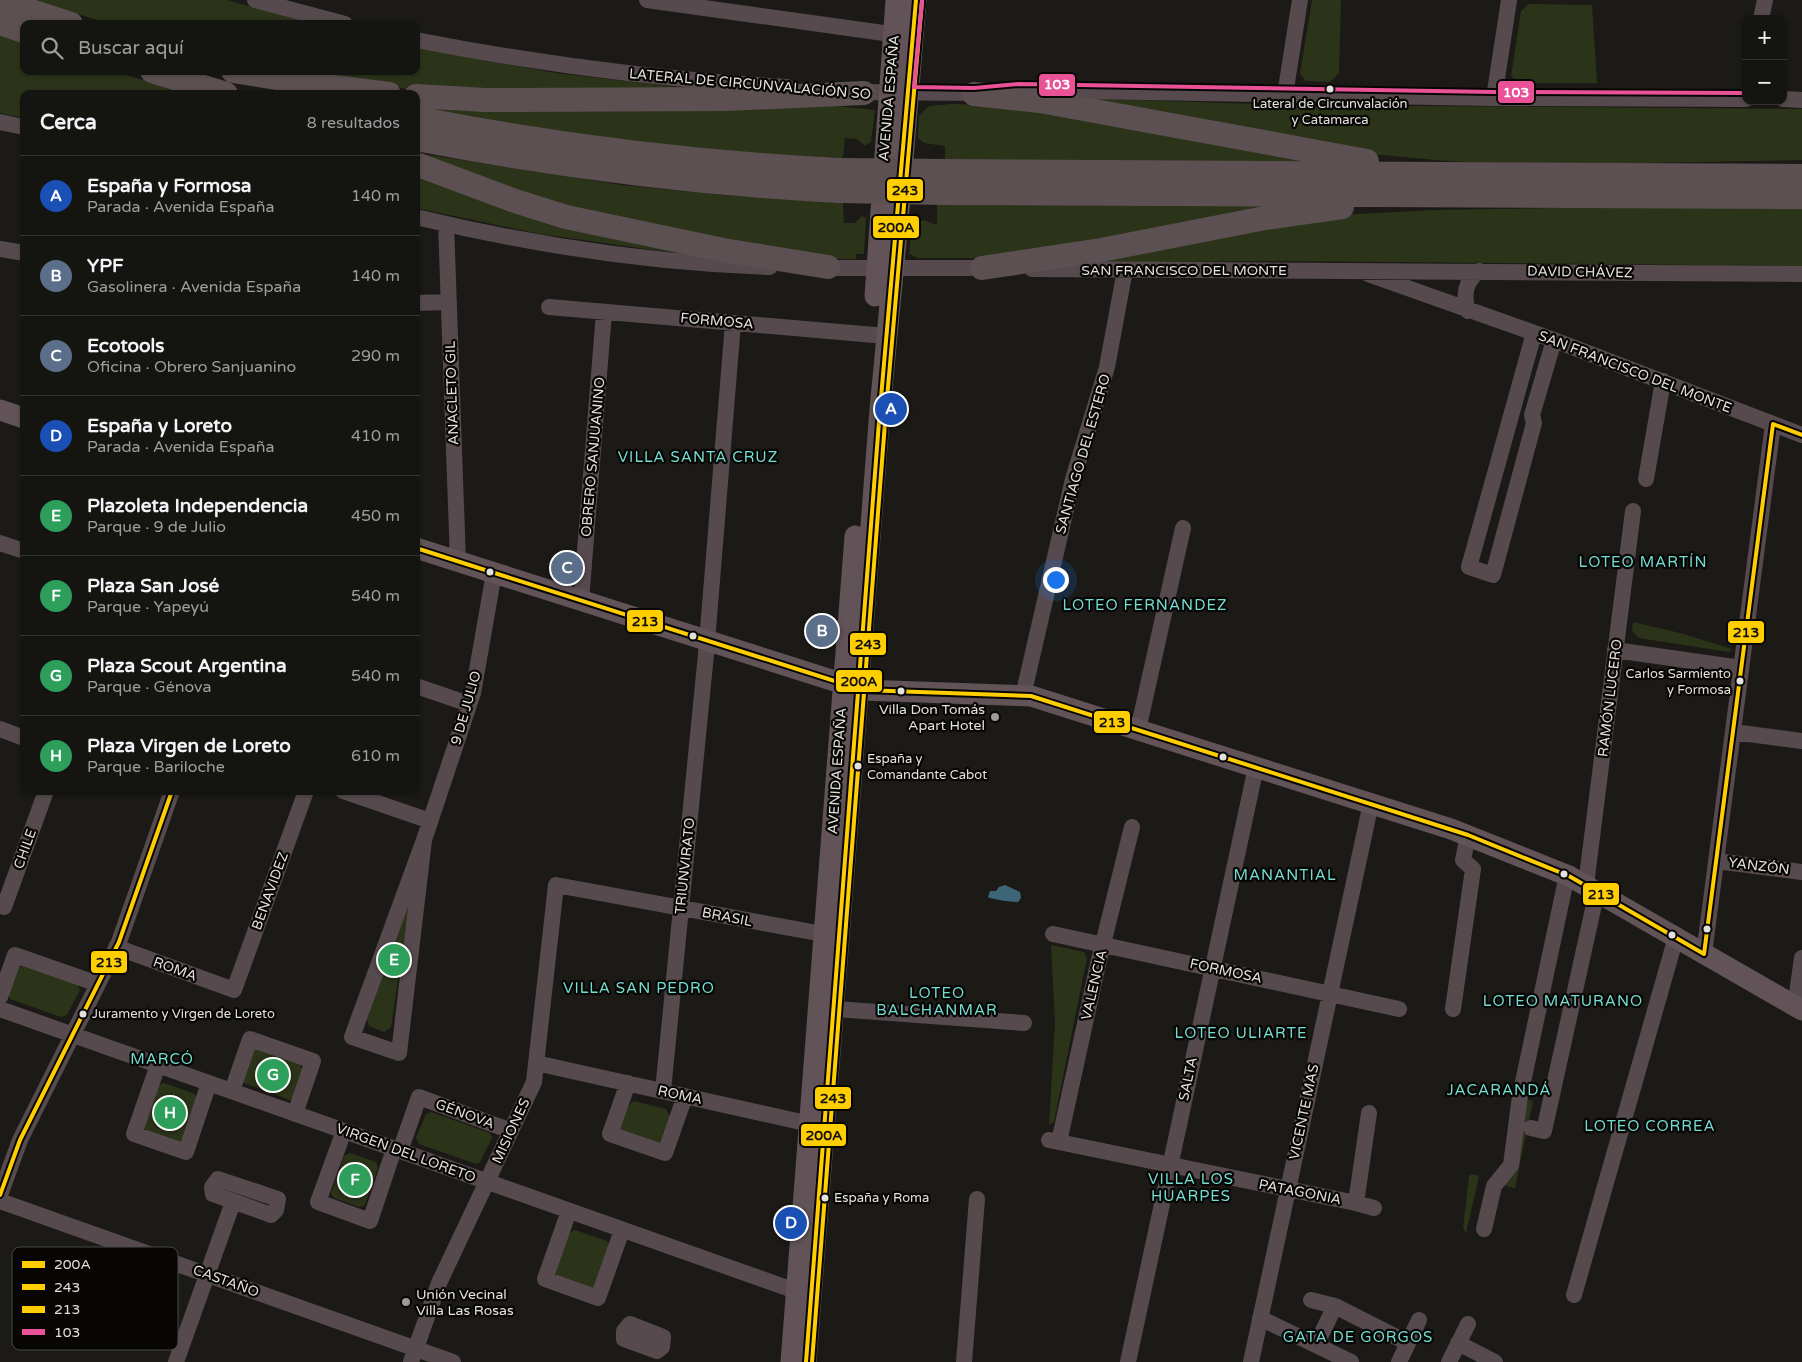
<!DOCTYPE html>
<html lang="es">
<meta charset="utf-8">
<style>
body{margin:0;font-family:"Varela Round",sans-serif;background:#21211e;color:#f1f3f6}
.controls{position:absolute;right:15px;top:15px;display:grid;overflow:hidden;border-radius:10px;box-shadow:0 1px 4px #0004}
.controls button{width:45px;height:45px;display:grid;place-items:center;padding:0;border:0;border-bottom:1px solid #333330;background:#141410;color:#f1f3f6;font:25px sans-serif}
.you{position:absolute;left:1055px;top:579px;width:18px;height:18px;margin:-12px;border:4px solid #fff;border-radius:50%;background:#1a73e8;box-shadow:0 0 0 8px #1a73e833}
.badge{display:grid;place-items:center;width:32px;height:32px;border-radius:50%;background:#ea580c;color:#fff;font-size:16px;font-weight:700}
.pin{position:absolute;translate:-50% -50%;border:2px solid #fff;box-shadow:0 1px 5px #0006}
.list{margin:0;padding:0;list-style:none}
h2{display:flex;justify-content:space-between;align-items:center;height:65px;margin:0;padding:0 20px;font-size:21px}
h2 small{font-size:16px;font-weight:400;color:#9d9e9f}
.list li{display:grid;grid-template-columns:32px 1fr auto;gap:15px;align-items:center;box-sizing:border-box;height:80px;padding:0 20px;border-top:1px solid #333330}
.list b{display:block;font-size:19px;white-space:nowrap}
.list p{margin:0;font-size:16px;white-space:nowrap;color:#9d9e9f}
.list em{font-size:16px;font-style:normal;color:#9d9e9f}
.icon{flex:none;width:28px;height:28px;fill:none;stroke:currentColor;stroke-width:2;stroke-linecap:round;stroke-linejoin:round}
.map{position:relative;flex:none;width:1802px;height:1362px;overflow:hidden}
.search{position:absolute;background:#141410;box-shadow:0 1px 4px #0004;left:20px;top:20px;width:400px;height:55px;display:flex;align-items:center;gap:12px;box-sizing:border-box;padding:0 18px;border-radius:10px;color:#9d9e9f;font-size:19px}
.panel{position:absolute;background:#141410;box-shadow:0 1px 4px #0004;left:20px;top:90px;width:400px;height:705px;border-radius:10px}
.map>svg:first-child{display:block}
.green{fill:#2b3419}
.water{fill:#3c6578}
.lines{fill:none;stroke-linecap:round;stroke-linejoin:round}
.minor{stroke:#564a4e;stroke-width:16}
.major{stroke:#615357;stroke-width:21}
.highway{stroke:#5d5053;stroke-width:24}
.highway-bridge{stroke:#5d5053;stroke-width:24}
.bus-1-casing{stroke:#070604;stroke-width:8}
.bus-2-casing{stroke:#070604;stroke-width:8}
.bus-3-casing{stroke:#070604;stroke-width:8}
.bus-4-casing{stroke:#070604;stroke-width:8}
.bus-1{stroke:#ffce00;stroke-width:4}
.bus-2{stroke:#ffce00;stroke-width:4}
.bus-3{stroke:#ffce00;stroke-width:4}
.bus-4{stroke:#e95297;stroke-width:4}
.bus-dot{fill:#e3e1db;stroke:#070604;stroke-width:2}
.poi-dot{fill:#9d9b96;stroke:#070604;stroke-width:2}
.labels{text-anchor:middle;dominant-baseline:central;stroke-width:4.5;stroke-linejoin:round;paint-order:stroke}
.bus-label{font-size:13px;fill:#e3e1db;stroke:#070604;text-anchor:start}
.street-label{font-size:14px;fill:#e3e1db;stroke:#070604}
.poi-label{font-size:14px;fill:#e3e1db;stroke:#070604;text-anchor:end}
.neighbourhood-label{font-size:15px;letter-spacing:1px;fill:#74ddd2;stroke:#070604}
.key{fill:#070604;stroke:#494844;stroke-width:1}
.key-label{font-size:14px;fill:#e3e1db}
.line-badge{stroke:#070604;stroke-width:2}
.badge-label{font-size:14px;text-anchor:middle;font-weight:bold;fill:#fff}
.pale-badge-label{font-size:14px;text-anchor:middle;font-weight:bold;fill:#111}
</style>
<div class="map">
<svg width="1802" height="1362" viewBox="0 0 1802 1362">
<rect width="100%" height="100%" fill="#1b1a16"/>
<path class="green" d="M33 0H227L314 24H110Z
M1312 0H1341L1339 73 1330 82 1306 81 1300 74Z
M1529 4 1592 5 1597 83H1518L1511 76 1521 11Z
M0 35 24 43V71H114L186 94H24V118L0 113Z
M416 48 556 73 693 89H407L290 71H416Z
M1075 98 1286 105 1802 109V160L1585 164H1498L1435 160 1361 153Z
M817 104 875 110 871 142 865 146 857 139 845 138 843 156 841 158 744 153 625 141 416 109Z
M951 104 998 105 1310 161H945V146L924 143 918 138 919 116 929 106Z
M416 153 622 185 734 196 840 201 843 203 844 223H855L862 216 866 218 864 254H856V259H835L575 214Z
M416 171 708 254H682L540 234 416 208Z
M937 204 1295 205 1007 258H918L909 254 912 224 923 220 937 225Z
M1628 207 1802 209V266L1278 261 1058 263 1339 215 1434 210Z
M1633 622 1680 633 1732 649 1729 652 1639 638 1632 631Z
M408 899 410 900 391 1027 384 1032 369 1026 367 1020Z
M1051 945 1084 952 1087 958 1054 1122 1049 1125 1055 1022Z
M23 966 77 984 80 990 67 1015 61 1017 10 999 8 993 17 968Z
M256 1049 300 1065 303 1071 294 1098 290 1100 244 1083 242 1080 253 1050Z
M164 1083 195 1094 197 1100 183 1141 178 1143 146 1131 143 1125 157 1086Z
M1525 1099 1533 1101 1515 1188 1502 1185Z
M634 1101 666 1109 670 1117 659 1144 620 1130C618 1121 626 1106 634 1101Z
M431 1112 490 1133 492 1138 480 1162 476 1164 419 1144 416 1138 426 1114Z
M350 1153 376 1162 378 1168 365 1205 360 1207 334 1198 331 1193 344 1156Z
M1472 1174 1479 1176 1466 1233 1463 1228 1469 1176Z
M575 1230 607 1241 610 1247 595 1287 590 1290 558 1278 555 1273 569 1233Z"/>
<path class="water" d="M1005 885 1020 892 1021 898 1018 902C1016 903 991 899 988 897L990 891H996L999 887Z"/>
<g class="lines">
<path class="minor" d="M255 0 345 24
M647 0 905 36
M1761 19 1765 0
M416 40C539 64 662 80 787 87
M1028 90 1494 98 1746 99
M853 92 984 93
M1285 95 1300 0
M1494 98 1509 0
M1783 99 1802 100
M0 122 24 127
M416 217C532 245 651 263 770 267
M446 224 458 562
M0 249 24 253
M817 268H992
M1032 269 1802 274
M1368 274 1554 340 1802 435
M416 303 449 302
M549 307 886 336
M1468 311C1463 296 1465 281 1479 271
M1534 333 1469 567 1493 575 1534 423 1532 415 1554 340
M1646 479 1663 381
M0 543 24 551
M581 601 604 312
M1615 650 1741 668
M416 686 469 704
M1023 696 1073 479 1107 367 1125 270
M0 729 24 738
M1138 730 1183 528
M1733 732 1802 741
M343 791 430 821
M424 840 399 1053 352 1037 424 840 473 693 494 573
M1716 861 1802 872
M1586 885 1633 511
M0 906 4 907 46 791
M1053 934 1399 1009
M116 947 234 990 306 791
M1704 954 1773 424
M0 997 15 955 98 984
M1795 1007 1802 958
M823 1008 1024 1023
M0 1009 807 1295
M1453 1009 1473 869 1463 860 1468 835
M536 1063 819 1126
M158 1065 134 1134 186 1152 209 1083
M628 1083 610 1134 665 1153 685 1096
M232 1091 250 1039 313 1061 295 1114
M663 1091 706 654 733 323
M1531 1128 1544 1131 1597 891
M344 1131 318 1202 370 1221 394 1149
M1049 1140 1356 1203 1374 1208
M1059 1142 1098 964 1132 827
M400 1151 419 1097 511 1131
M218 1179 278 1199 276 1210 271 1215 213 1194 212 1187Z
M0 1195 20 1140 119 942 172 791
M0 1201 453 1362
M1356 1203 1369 1113
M569 1211 545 1279 598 1298 622 1230
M1484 1229 1494 1186 1511 1165 1520 1096 1567 875
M1574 1295 1676 937
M1311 1300 1335 1306 1408 1343
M1260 1318 1351 1362
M630 1324 663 1337 662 1347 657 1351 624 1339V1331Z
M1458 1343 1495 1362
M1316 1345 1335 1306
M176 1362 233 1202
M411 1362 439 1283 534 1082 556 885 834 936
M964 1362 977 1199
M1128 1362 1256 767
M1251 1362 1371 803
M1399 1362 1419 1320
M1449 1362 1468 1324"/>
<path class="major" d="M875 296 896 0
M0 410 24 418
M416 548 863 690 1031 696 1451 829 1569 876 1802 1010
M791 1362 855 536
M806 1362 880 409 898 221 916 0"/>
<path class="highway" d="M0 1 71 24
M0 23 24 31
M152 71 226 94
M233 71 326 86 389 94
M974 94 1040 101 1367 161
M416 96 485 100 726 99 864 93
M416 118C557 146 698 163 841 170
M416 139C557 166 697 184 840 191
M416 164 515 201 566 217 723 250 828 267
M945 171 1802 176
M943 193 1802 197
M982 268 1101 250 1265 218 1342 207"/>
<path class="highway-bridge" d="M841 170 945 171
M840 191 943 193"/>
<g class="bus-1-casing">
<path id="bus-1" d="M806 1362 880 409 916 0"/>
</g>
<g class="bus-2-casing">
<path id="bus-2" d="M812 1362 886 410 922 1"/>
</g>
<g class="bus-3-casing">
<path id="bus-3" d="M416 548 863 690 1031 696 1468 835 1569 876 1704 954 1773 424 1802 435
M0 1195 20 1140 119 942 172 791"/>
</g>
<g class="bus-4-casing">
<path id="bus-4" d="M922 1 914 87 974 88 1019 84 1494 92 1746 93"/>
</g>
<use href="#bus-1" class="bus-1"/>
<use href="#bus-2" class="bus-2"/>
<use href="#bus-3" class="bus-3"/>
<use href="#bus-4" class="bus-4"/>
</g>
<g class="bus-dot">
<circle cx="1330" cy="89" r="4.5"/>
<circle cx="490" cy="572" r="4.5"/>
<circle cx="693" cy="636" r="4.5"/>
<circle cx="1740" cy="681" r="4.5"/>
<circle cx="901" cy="691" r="4.5"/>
<circle cx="1223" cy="757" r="4.5"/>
<circle cx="858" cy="766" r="4.5"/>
<circle cx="1564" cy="874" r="4.5"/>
<circle cx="1707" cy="929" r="4.5"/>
<circle cx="1672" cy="935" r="4.5"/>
<circle cx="83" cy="1014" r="4.5"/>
<circle cx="825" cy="1198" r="4.5"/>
</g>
<g class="poi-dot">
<circle cx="995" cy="717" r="5"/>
<circle cx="406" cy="1302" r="5"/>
</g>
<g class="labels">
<g class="bus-label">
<text x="1330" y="104" text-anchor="middle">Lateral de Circunvalación<tspan x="1330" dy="16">y Catamarca</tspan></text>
<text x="1731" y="674" text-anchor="end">Carlos Sarmiento<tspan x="1731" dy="16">y Formosa</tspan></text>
<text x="867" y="759">España y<tspan x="867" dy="16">Comandante Cabot</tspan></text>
<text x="92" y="1014">Juramento y Virgen de Loreto</text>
<text x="834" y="1198">España y Roma</text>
</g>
<g class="street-label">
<text transform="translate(750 84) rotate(5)">LATERAL DE CIRCUNVALACIÓN SO</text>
<text transform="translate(889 98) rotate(-85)">AVENIDA ESPAÑA</text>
<text x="1184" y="270">SAN FRANCISCO DEL MONTE</text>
<text transform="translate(1580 272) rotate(1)">DAVID CHÁVEZ</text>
<text transform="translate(717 321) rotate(5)">FORMOSA</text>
<text transform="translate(1635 372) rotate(21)">SAN FRANCISCO DEL MONTE</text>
<text transform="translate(452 393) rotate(-92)">ANACLETO GIL</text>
<text transform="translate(1083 454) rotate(-74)">SANTIAGO DEL ESTERO</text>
<text transform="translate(593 457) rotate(-85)">OBRERO SANJUANINO</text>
<text transform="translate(1610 698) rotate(-83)">RAMÓN LUCERO</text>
<text transform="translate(466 708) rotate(-74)">9 DE JULIO</text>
<text transform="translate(837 771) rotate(-86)">AVENIDA ESPAÑA</text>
<text transform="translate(25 849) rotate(-70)">CHILE</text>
<text transform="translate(685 866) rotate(-84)">TRIUNVIRATO</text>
<text transform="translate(1759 866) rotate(7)">YANZÓN</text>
<text transform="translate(270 891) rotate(-70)">BENAVIDEZ</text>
<text transform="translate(727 917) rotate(11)">BRASIL</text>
<text transform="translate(175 969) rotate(20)">ROMA</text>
<text transform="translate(1226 971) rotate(12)">FORMOSA</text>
<text transform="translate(1094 985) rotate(-77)">VALENCIA</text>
<text transform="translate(1188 1079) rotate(-78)">SALTA</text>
<text transform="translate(680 1095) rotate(12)">ROMA</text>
<text transform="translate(1304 1112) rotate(-78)">VICENTE MAS</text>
<text transform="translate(465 1114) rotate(20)">GÉNOVA</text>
<text transform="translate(511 1131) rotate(-65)">MISIONES</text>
<text transform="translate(406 1153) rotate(20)">VIRGEN DEL LORETO</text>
<text transform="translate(1300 1192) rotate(11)">PATAGONIA</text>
<text transform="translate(226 1281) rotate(20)">CASTAÑO</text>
</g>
<g class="poi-label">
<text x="985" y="709">Villa Don Tomás<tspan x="985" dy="16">Apart Hotel</tspan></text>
<text x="416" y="1294" text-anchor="start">Unión Vecinal<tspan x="416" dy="16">Villa Las Rosas</tspan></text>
</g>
<g class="neighbourhood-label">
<text x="698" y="457">VILLA SANTA CRUZ</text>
<text x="1643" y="562">LOTEO MARTÍN</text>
<text x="1145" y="605">LOTEO FERNANDEZ</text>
<text x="1285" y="875">MANANTIAL</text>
<text x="639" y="988">VILLA SAN PEDRO</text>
<text x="937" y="993">LOTEO<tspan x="937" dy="17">BALCHANMAR</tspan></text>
<text x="1563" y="1001">LOTEO MATURANO</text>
<text x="1241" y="1033">LOTEO ULIARTE</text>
<text x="162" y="1059">MARCÓ</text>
<text x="1499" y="1090">JACARANDÁ</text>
<text x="1650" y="1126">LOTEO CORREA</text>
<text x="1191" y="1179">VILLA LOS<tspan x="1191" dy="17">HUARPES</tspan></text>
<text x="1358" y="1337">GATA DE GORGOS</text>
</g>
</g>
<rect x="12" y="1247" width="166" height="103" rx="8" class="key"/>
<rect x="22" y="1261" width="23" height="7" fill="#ffce00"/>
<rect x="22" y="1284" width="23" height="6" fill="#ffce00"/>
<rect x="22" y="1306" width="23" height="7" fill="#ffce00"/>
<rect x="22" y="1329" width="23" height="6" fill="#e95297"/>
<g class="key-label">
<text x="54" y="1269">200A</text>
<text x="54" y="1292">243</text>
<text x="54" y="1314">213</text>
<text x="54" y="1337">103</text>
</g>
<g class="line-badge">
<rect x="1038" y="73" width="38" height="24" rx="5" fill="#e95297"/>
<rect x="1497" y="80" width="38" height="24" rx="5" fill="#e95297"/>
<rect x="886" y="178" width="38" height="24" rx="5" fill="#ffce00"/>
<rect x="872" y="215" width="48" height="24" rx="5" fill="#ffce00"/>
<rect x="626" y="609" width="38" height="24" rx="5" fill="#ffce00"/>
<rect x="1727" y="620" width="38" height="24" rx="5" fill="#ffce00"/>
<rect x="849" y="632" width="38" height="24" rx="5" fill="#ffce00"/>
<rect x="835" y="669" width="48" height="24" rx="5" fill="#ffce00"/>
<rect x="1093" y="710" width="38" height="24" rx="5" fill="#ffce00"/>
<rect x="1582" y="882" width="38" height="24" rx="5" fill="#ffce00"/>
<rect x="90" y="950" width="38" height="24" rx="5" fill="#ffce00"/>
<rect x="814" y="1086" width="38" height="24" rx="5" fill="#ffce00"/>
<rect x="800" y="1123" width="47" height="24" rx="5" fill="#ffce00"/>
</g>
<g class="badge-label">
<text x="1057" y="89">103</text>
<text x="1516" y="97">103</text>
</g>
<g class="pale-badge-label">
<text x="905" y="195">243</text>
<text x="896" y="232">200A</text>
<text x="645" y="626">213</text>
<text x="1746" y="637">213</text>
<text x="868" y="649">243</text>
<text x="859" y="686">200A</text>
<text x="1112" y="727">213</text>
<text x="1601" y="899">213</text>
<text x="109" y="967">213</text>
<text x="833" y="1103">243</text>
<text x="824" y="1140">200A</text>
</g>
</svg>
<div class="controls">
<button>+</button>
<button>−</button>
</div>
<div class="you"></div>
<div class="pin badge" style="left:891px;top:409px;background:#1a4fb4">A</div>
<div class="pin badge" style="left:822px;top:631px;background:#5c6f8a">B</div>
<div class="pin badge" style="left:567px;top:568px;background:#5c6f8a">C</div>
<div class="pin badge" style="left:791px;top:1223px;background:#1a4fb4">D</div>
<div class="pin badge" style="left:394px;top:960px;background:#2e9e5b">E</div>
<div class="pin badge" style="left:355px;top:1180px;background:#2e9e5b">F</div>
<div class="pin badge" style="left:273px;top:1075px;background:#2e9e5b">G</div>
<div class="pin badge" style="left:170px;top:1113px;background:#2e9e5b">H</div>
<div class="search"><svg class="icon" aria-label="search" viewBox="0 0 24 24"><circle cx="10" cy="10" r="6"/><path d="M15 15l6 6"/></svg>Buscar aquí</div>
<section class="panel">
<h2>Cerca<small>8 resultados</small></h2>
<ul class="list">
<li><span class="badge" style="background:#1a4fb4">A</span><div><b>España y Formosa</b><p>Parada · Avenida España</p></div><em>140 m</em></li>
<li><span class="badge" style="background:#5c6f8a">B</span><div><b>YPF</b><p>Gasolinera · Avenida España</p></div><em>140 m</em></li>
<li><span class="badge" style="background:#5c6f8a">C</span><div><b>Ecotools</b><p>Oficina · Obrero Sanjuanino</p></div><em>290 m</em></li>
<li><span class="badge" style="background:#1a4fb4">D</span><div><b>España y Loreto</b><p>Parada · Avenida España</p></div><em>410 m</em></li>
<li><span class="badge" style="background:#2e9e5b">E</span><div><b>Plazoleta Independencia</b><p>Parque · 9 de Julio</p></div><em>450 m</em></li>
<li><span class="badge" style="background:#2e9e5b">F</span><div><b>Plaza San José</b><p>Parque · Yapeyú</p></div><em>540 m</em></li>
<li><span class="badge" style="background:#2e9e5b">G</span><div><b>Plaza Scout Argentina</b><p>Parque · Génova</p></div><em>540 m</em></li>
<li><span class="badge" style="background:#2e9e5b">H</span><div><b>Plaza Virgen de Loreto</b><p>Parque · Bariloche</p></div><em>610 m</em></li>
</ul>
</section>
</div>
